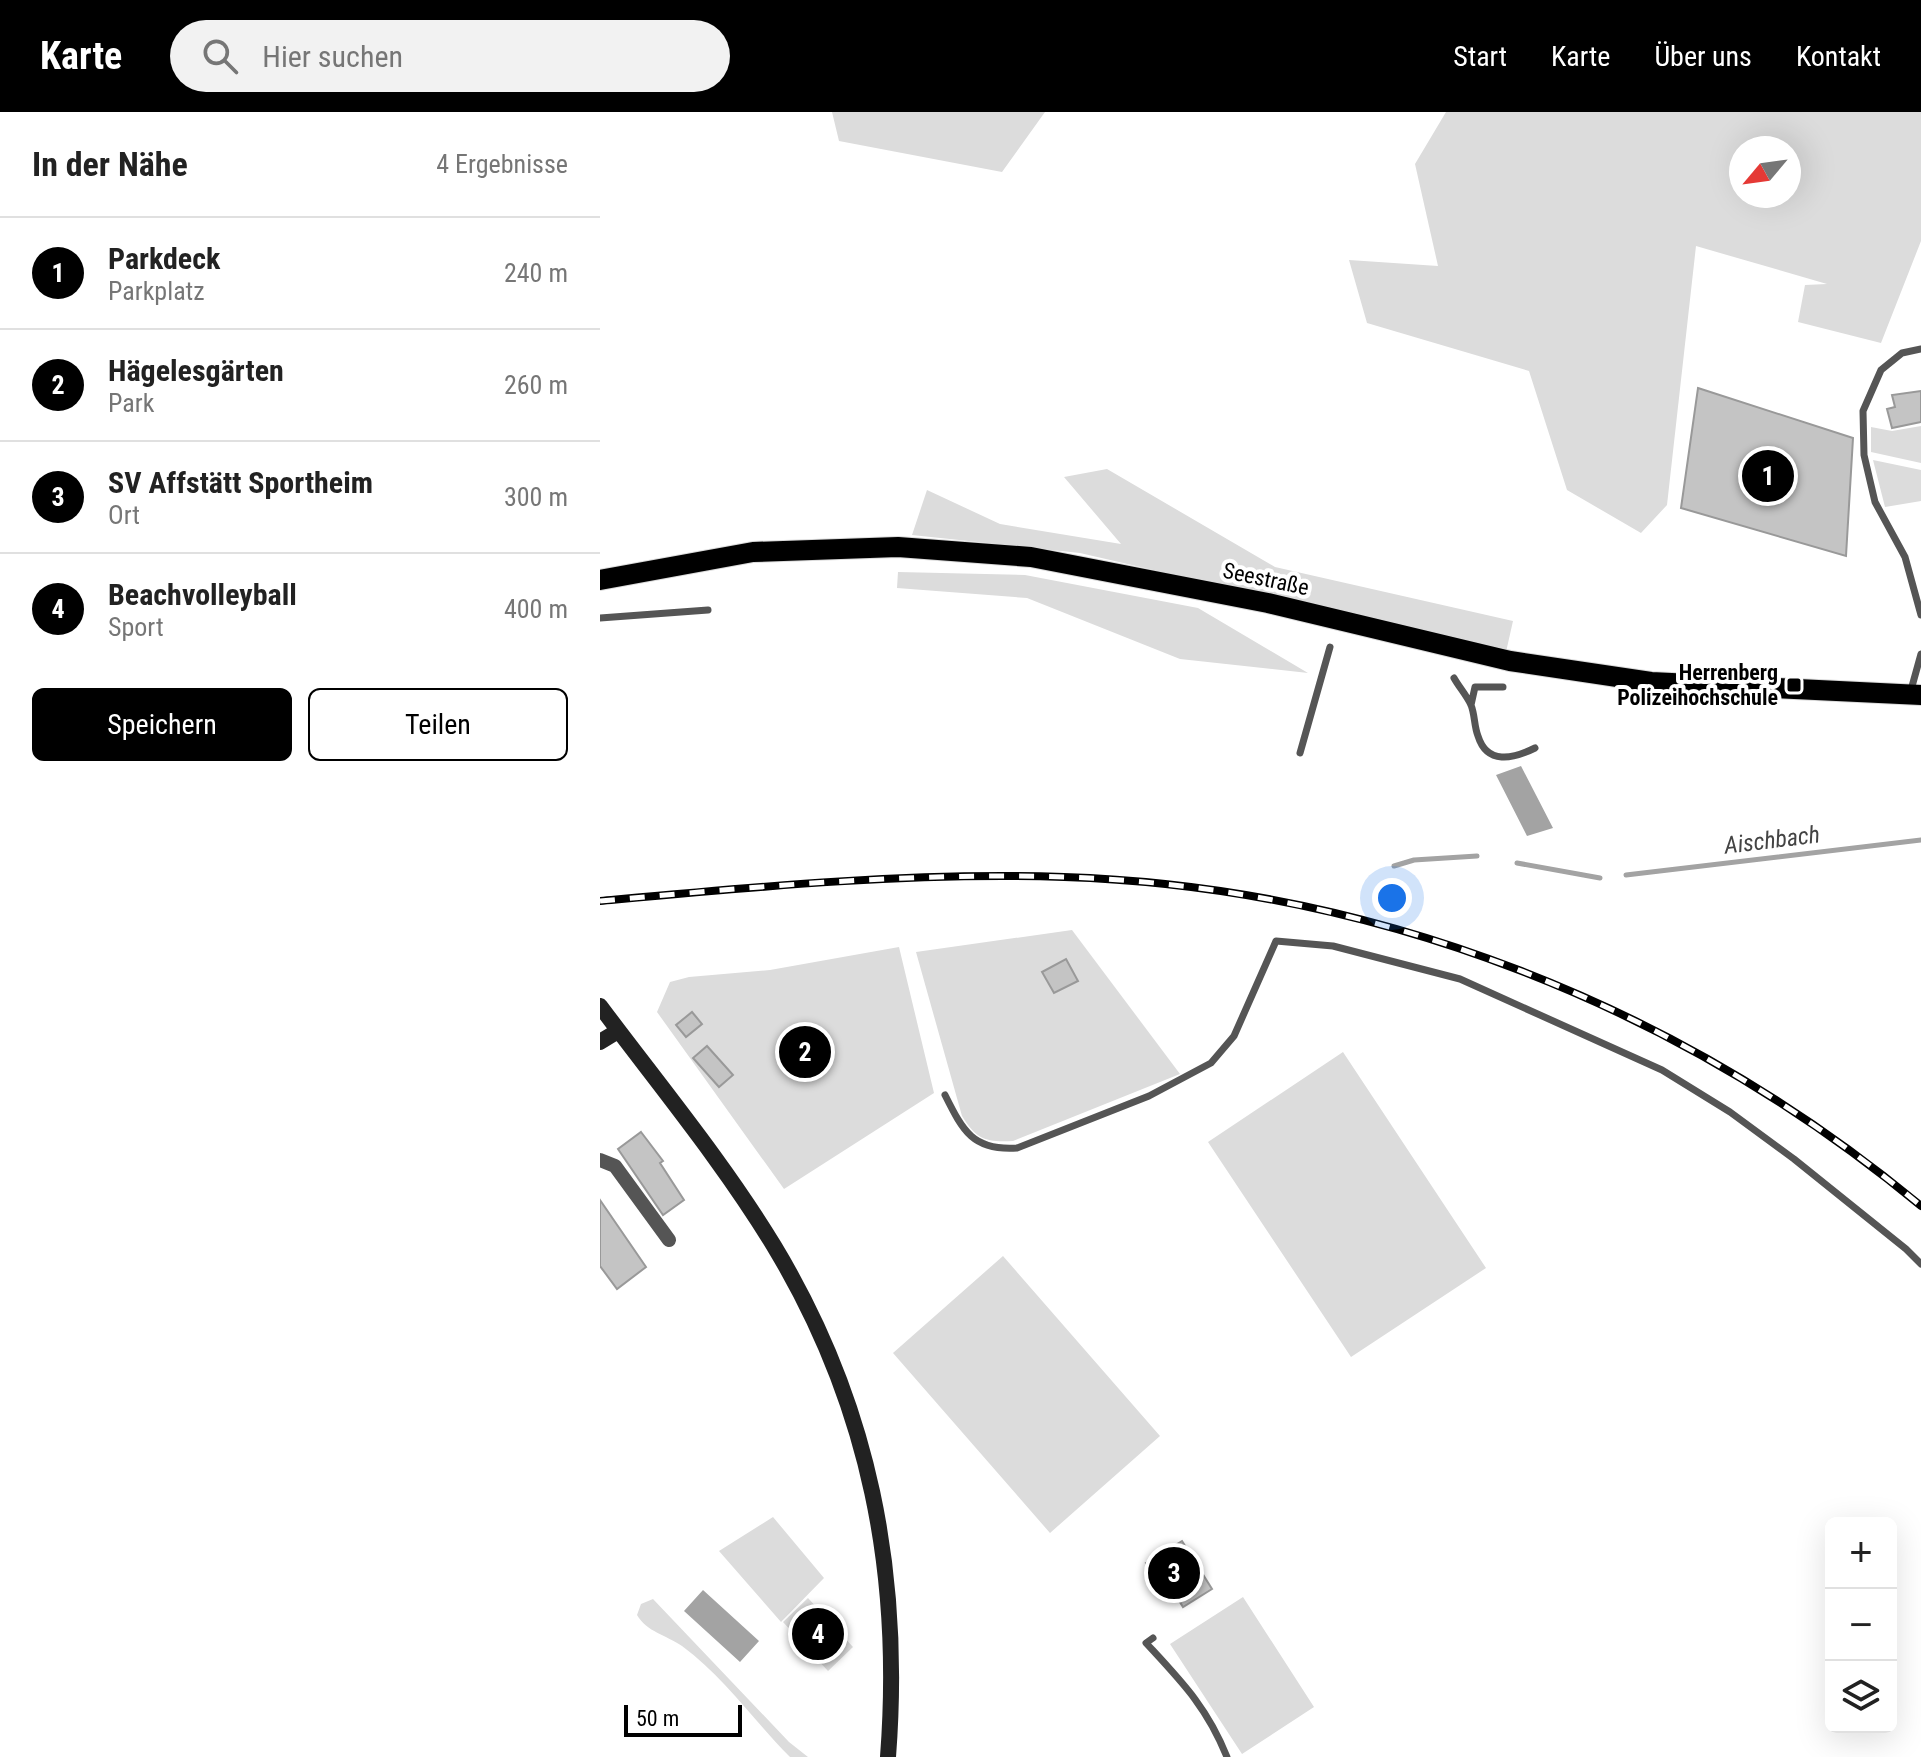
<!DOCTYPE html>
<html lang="de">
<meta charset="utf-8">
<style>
body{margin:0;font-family:"Roboto Condensed",sans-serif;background:#f2f2f2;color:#222}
.controls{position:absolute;right:24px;bottom:24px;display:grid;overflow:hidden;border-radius:12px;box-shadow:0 8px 32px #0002}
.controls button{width:72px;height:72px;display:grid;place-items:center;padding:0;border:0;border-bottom:2px solid #e0e0e0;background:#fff;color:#222;font:40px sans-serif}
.compass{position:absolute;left:1129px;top:24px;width:72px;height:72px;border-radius:50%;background:#fff;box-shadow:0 8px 32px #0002;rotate:241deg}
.scale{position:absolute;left:24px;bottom:20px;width:118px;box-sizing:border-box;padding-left:8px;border:4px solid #000;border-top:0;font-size:22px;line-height:28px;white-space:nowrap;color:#000;-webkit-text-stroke:6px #fff;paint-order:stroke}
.you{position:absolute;left:792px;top:786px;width:28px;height:28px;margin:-20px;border:6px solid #fff;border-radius:50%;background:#1a73e8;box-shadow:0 0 0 12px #1a73e833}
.badge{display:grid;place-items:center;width:52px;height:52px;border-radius:50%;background:#000;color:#fff;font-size:26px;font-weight:700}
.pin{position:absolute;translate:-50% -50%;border:4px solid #fff;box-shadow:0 2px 8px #0006}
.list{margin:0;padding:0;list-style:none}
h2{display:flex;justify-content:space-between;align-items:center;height:104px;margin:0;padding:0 32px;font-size:34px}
h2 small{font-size:26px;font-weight:400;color:#767676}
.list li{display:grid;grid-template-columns:52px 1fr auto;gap:24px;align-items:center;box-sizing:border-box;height:112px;padding:0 32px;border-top:2px solid #e0e0e0}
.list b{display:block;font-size:30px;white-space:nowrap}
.list p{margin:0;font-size:26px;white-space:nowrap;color:#767676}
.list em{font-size:26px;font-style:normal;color:#767676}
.actions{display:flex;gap:16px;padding:24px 32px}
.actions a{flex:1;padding:18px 0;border:2px solid #000;border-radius:12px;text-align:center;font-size:28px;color:#000}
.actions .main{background:#000;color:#fff}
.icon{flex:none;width:44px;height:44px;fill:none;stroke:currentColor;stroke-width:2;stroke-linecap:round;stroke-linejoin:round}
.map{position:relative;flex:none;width:1321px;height:1645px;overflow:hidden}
header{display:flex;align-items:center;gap:48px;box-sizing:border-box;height:112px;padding:0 40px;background:#000;color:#fff}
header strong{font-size:38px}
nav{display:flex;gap:44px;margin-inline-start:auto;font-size:28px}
.search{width:560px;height:72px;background:#f2f2f2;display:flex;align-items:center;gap:20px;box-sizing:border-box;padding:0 28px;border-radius:44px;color:#767676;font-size:30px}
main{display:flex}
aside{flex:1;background:#fff}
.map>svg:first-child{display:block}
.green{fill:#dcdcdc;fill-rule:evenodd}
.water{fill:#a3a3a3}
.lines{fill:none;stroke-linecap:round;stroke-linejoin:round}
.stream{stroke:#a3a3a3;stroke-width:5}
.building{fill:#c4c4c4;stroke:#999;stroke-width:2}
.primary-casing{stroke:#dbdbdb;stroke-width:22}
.lane{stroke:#555;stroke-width:7}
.street{stroke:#555;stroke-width:14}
.secondary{stroke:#222;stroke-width:16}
.primary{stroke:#000;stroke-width:20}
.rail-casing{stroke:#000;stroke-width:8}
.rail{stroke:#fff;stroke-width:5;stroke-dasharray:15;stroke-linecap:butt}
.poi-dot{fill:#000;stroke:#fff;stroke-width:3}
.labels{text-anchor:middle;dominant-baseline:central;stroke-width:8;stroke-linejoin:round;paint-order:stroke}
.street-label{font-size:22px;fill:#000;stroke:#fff}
.poi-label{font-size:22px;font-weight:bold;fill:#000;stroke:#fff;text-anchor:end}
.water-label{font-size:24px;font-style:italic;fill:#444;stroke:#fff}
</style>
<header>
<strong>Karte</strong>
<div class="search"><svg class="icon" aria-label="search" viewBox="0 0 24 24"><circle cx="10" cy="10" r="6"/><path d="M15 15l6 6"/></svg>Hier suchen</div>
<nav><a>Start</a><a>Karte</a><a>Über uns</a><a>Kontakt</a></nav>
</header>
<main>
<aside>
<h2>In der Nähe<small>4 Ergebnisse</small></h2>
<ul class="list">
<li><span class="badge">1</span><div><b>Parkdeck</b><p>Parkplatz</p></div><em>240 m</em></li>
<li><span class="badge">2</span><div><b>Hägelesgärten</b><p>Park</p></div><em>260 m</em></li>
<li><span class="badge">3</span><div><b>SV Affstätt Sportheim</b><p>Ort</p></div><em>300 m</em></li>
<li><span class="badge">4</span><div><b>Beachvolleyball</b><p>Sport</p></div><em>400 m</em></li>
</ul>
<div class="actions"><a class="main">Speichern</a><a>Teilen</a></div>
</aside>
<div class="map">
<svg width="1321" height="1645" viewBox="0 0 1321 1645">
<rect width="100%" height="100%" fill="#fff"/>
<path class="green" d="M232 0H445L402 60 239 29Z
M846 0H1321V129L1281 231 1198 210 1205 173 1227 172 1096 134 1067 393 1041 421 967 378 929 259 767 211 749 148 838 154 815 52ZM1141 36H1189V84H1141Z
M1321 314V351L1271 340V315L1292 319Z
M1273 348 1321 358V389L1285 395Z
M507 357 675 455 913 509 906 540 480 441 312 423 327 378 400 412 521 432 464 365Z
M298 460 425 463 598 496 708 561 580 547 427 486 297 476Z
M472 818 580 962 413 1029C385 1030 377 1028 362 1004L316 840Z
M299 835 334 981 184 1077 57 900 70 870 89 865 170 858Z
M743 940 886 1156 751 1245 608 1030Z
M403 1144 560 1324 450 1421 293 1241Z
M173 1405 224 1466 181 1510 119 1439Z
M643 1485 714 1595 642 1642 570 1532Z
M208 1486 253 1535 228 1559 183 1510Z
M53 1487 189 1630 208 1645H190C154 1609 124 1565 82 1534 66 1523 47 1520 37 1503L41 1492Z"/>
<path class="water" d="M921 654 953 716 927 724 896 663Z
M103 1478 159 1529 140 1550 84 1499Z"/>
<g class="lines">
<path class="stream" d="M917 751 1000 766
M794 754 814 748 877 744
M1026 763 1321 728"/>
</g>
<path class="building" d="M1098 276 1253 326 1246 444 1081 396Z
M1321 279V310L1292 316 1287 297 1295 295 1292 283Z
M466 847 478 869 454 881 442 860Z
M92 900 102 912 86 925 76 913Z
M107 934 133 963 119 975 93 946Z
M41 1020 63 1049 60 1051 84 1088 63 1103 18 1037Z
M0 1088 46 1155 17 1177 0 1154Z
M582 1429 612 1477 583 1495 567 1469 560 1473 546 1451Z"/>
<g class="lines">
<g class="primary-casing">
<path id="primary" d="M0 468 153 440 298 435 431 445 668 491 910 549 1051 570 1321 583"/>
</g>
<path class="lane" d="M1321 237 1302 241 1281 258 1263 299 1264 343 1275 390 1305 445 1321 503
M0 506 108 498
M854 566C859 575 867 584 871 593 875 603 874 614 878 624 887 653 913 647 935 636
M1311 578 1321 542
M871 593 875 575H903
M700 641 730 535
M345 983C363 1019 373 1039 417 1036L549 984 611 951 634 924 676 829 733 834 860 867 1062 958 1130 1000 1194 1047 1306 1137 1321 1152
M553 1526 546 1531C582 1570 607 1595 627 1645"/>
<path class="street" d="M0 1048 15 1054 69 1128"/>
<path class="secondary" d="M0 894C59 973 123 1050 174 1134 270 1293 302 1462 288 1645
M0 930 18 919"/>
<use href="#primary" class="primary"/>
<g class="rail-casing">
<path id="rail" d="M0 789C153 775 309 760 464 765 777 775 1080 894 1321 1094"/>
</g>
<use href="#rail" class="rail"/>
</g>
<rect class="poi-dot" x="1186" y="565" width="16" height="16" rx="4"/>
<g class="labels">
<g class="street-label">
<text transform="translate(666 467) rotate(12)">Seestraße</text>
</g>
<g class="poi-label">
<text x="1178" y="560">Herrenberg<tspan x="1178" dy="25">Polizeihochschule</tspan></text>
</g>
<g class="water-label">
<text transform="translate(1172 728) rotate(-7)">Aischbach</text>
</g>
</g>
</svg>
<div class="controls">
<button>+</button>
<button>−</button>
<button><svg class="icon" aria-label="layers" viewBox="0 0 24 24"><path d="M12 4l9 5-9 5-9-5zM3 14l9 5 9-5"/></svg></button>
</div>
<svg class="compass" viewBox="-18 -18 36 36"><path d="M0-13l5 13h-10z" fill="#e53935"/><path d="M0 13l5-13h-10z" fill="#767676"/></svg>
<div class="scale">50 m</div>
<div class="you"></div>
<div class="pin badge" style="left:1168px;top:364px">1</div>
<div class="pin badge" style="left:205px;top:940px">2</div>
<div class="pin badge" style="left:574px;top:1461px">3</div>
<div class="pin badge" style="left:218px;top:1522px">4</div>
</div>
</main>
